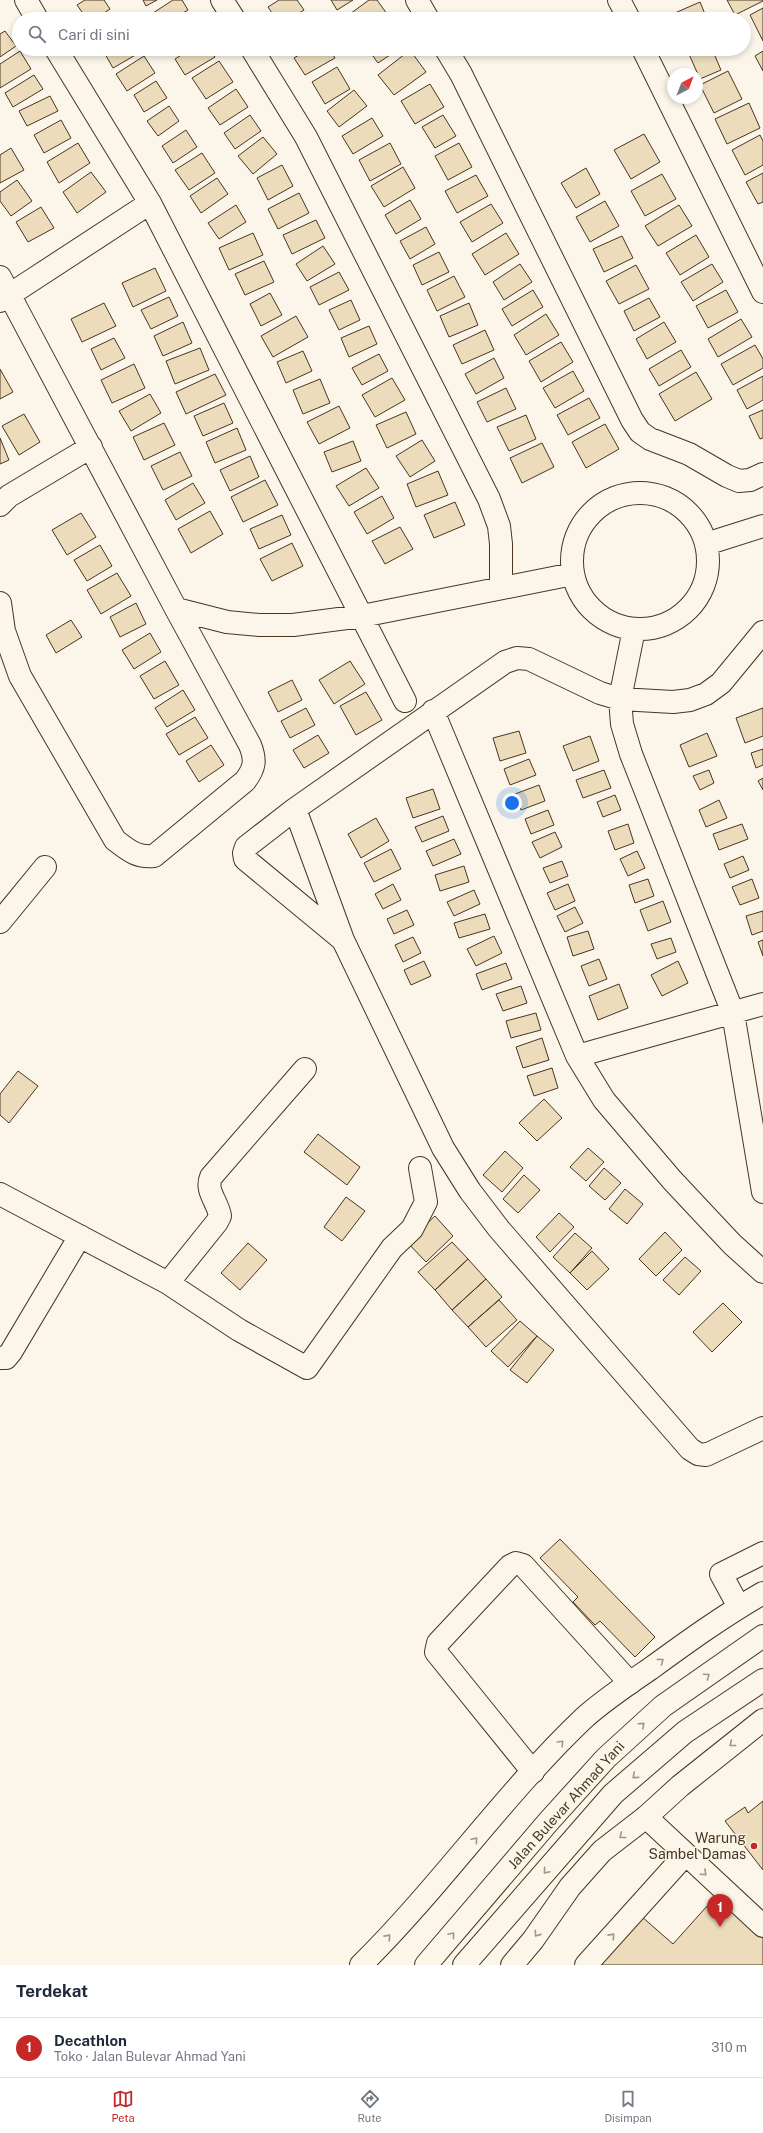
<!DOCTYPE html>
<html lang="id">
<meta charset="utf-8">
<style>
body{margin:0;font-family:"Public Sans",sans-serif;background:#f2f2f3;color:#1f2937}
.compass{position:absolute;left:667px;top:68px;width:36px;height:36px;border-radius:50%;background:#fff;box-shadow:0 2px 6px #0003;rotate:42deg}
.you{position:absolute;left:512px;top:803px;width:14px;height:14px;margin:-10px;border:3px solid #fff;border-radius:50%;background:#1a73e8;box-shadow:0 0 0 6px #1a73e833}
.badge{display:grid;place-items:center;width:26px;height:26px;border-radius:50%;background:#c62828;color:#fff;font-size:13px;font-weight:700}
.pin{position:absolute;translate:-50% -33px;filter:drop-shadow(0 1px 2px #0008)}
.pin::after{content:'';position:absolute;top:21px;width:14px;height:12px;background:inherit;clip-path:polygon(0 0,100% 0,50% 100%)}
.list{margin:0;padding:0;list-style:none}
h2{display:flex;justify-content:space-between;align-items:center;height:52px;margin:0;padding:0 16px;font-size:17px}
h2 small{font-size:13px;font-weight:400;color:#747a83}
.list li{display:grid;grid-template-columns:26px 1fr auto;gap:12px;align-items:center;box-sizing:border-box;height:60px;padding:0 16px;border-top:1px solid #e0e1e3}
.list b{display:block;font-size:15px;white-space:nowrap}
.list p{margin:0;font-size:13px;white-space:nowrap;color:#747a83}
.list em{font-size:13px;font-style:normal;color:#747a83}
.icon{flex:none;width:22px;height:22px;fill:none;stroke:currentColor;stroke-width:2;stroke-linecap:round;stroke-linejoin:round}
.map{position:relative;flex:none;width:763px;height:1965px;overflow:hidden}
.search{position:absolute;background:#fff;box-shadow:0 2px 6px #0003;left:12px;right:12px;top:12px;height:44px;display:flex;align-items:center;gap:10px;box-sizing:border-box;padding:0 14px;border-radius:22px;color:#747a83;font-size:15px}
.sheet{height:112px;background:#fff}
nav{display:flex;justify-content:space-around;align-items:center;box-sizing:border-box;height:56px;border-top:1px solid #e0e1e3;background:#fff;font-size:11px;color:#747a83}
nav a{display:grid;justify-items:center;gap:2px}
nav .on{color:#c62828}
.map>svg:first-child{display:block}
.building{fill:#ecdcbc;stroke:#4a3520}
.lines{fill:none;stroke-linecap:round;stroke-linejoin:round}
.minor-casing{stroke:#4a3520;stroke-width:24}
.major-casing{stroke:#4a3520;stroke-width:24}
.minor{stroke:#fbf6e9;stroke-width:22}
.major{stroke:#fbf6e9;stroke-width:22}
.oneway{stroke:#a29684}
.poi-dot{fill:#c62828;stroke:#fbf6e9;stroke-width:1.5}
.labels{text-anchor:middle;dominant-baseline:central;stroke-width:3;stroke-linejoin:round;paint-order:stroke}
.street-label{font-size:14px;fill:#4a3520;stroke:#fbf6e9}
.poi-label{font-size:14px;fill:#4a3520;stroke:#fbf6e9;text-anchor:end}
</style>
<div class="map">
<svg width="763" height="1965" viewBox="0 0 763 1965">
<rect width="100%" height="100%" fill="#fbf6e9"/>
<path class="building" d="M85 0H104L110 9 95 19H87L77 5Z
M143 0H157L146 6Z
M173 0H182L188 10 173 19H153L150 15Z
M279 0H297L304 10 290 19H276L268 7Z
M331 0H353L337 10Z
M369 0H377L390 18 343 19Z
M727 0H763V1L735 15Z
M700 2 707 19H669L668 16Z
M763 8V41L750 15Z
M5 31 16 46 0 57V34Z
M114 49H137L139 53 113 68 105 54Z
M191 49H210L215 57 185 75 175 59Z
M309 49H329L335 58 305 75 294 58Z
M368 49H399L378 63Z
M695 49H712L721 70 700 79 688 52Z
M410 50 426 72 394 95 378 75Z
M20 51 31 69 0 88V64Z
M763 51V71L755 56Z
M144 56 155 73 127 91 116 74Z
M219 61 233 82 206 99 192 78Z
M337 67 350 89 325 104 312 82Z
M728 71 742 99 714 113 700 85Z
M34 75 43 89 13 107 5 93Z
M156 81 167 98 144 112 134 95Z
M430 84 444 107 415 124 401 101Z
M236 89 248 107 220 125 208 108Z
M354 90 367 106 339 127 327 111Z
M50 96 58 111 27 126 19 111Z
M749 103 760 128 727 144 715 119Z
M169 106 179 121 158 136 147 121Z
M250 115 261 131 235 149 224 133Z
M443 115 456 136 435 148 422 127Z
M372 118 383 136 353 154 342 136Z
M61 120 71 138 44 153 34 135Z
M186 130 197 147 173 163 162 146Z
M644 134 660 162 631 179 614 150Z
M760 135 763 141V165L745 175 732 150Z
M263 137 277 154 253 174 238 156Z
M78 143 90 163 59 183 47 162Z
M390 143 401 164 370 181 359 160Z
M459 143 472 167 448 180 435 156Z
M11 148 24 170 0 183V155Z
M202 153 215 173 189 190 175 170Z
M282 165 293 186 268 200 257 178Z
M403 167 415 188 384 207 371 186Z
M586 168 600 194 576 208 561 183Z
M91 172 106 192 77 213 63 192Z
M763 173V202L758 204 746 182Z
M662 174 676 199 645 216 631 191Z
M476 175 488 196 457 213 445 191Z
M217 178 228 194 201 213 190 196Z
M17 180 32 201 11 216 0 201V192Z
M299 193 309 213 278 229 268 209Z
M410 200 421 219 396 234 385 215Z
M605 201 619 226 590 242 576 217Z
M491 204 503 223 472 242 460 222Z
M236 205 246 222 219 239 208 223Z
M679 205 692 226 658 246 645 226Z
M41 207 54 228 28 242 16 222Z
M316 220 325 238 292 254 283 235Z
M426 227 435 244 410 259 400 241Z
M253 233 263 255 229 270 219 248Z
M506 233 519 254 485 275 472 254Z
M696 235 709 257 680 275 666 253Z
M622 236 633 258 604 272 593 249Z
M323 246 335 264 307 281 296 264Z
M439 252 449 272 422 285 413 265Z
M264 261 274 282 245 295 235 274Z
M520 264 532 282 504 300 493 282Z
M712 264 723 282 693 301 681 282Z
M636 265 649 289 619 304 606 281Z
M155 268 166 291 133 307 122 283Z
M339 272 349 290 319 305 310 287Z
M454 276 465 297 437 311 427 290Z
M533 290 543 307 512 326 502 309Z
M726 290 738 312 708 328 696 306Z
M270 293 282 315 261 326 250 304Z
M169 297 178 316 151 329 141 310Z
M649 298 660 317 634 331 624 311Z
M351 300 360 320 339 330 329 310Z
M104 303 116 326 82 342 71 319Z
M469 303 478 325 449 337 440 316Z
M546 314 559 335 526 355 514 335Z
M296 316 308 337 273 357 261 336Z
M741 319 752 337 718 357 708 339Z
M183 322 192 343 163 356 154 336Z
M664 322 676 342 647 359 636 339Z
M369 326 377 344 349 357 341 338Z
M485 330 494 350 462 364 453 345Z
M114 338 125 358 101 370 91 349Z
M561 342 573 362 541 382 529 361Z
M755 345 763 359V368L733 385 721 364Z
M200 348 209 370 175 384 166 361Z
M681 350 691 367 659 386 649 369Z
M303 351 312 371 286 383 277 362Z
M379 354 388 371 362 385 352 368Z
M494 358 504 378 476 394 465 374Z
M134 364 145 388 112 403 101 380Z
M0 369 13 392 0 399Z
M573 371 584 391 555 408 543 388Z
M696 372 712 399 675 421 659 394Z
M215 374 226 395 186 414 176 392Z
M763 376V400L747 409 737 390Z
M392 378 405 400 375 417 362 395Z
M320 379 330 403 303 414 293 390Z
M506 388 516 409 487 422 477 402Z
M150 394 161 413 131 431 119 411Z
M589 398 600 418 568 435 557 415Z
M224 403 233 423 203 436 194 416Z
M339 406 350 428 319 444 307 422Z
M763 410V438L760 439 749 416Z
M406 412 416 434 387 448 376 425Z
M24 414 40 442 19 455 2 426Z
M526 415 536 439 509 451 497 427Z
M164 423 175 445 144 460 133 437Z
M605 424 619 449 586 468 572 442Z
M237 428 246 450 215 463 206 442Z
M0 438 9 460 0 464Z
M422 440 435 461 410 477 396 456Z
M353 441 361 461 332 472 324 452Z
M542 443 554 467 522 483 510 458Z
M180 452 192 476 163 490 151 466Z
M250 456 259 477 230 491 220 470Z
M366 468 379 488 349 506 336 486Z
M438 471 448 495 416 507 407 484Z
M265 480 278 505 243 522 231 497Z
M193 483 205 503 176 520 165 500Z
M382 496 394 518 367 534 354 512Z
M455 502 465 525 434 538 424 515Z
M210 511 223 534 191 553 178 529Z
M81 513 96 537 67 555 52 530Z
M282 515 291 535 259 549 250 529Z
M400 527 413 549 385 564 372 541Z
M292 543 303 566 272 581 260 559Z
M100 545 112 566 87 581 74 560Z
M117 573 131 596 101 614 87 590Z
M136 603 146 624 120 637 110 617Z
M71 620 82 637 56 653 46 635Z
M150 633 161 652 134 669 122 650Z
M165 661 179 685 154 699 140 676Z
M350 661 365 684 334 704 319 680Z
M292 680 302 700 278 712 268 692Z
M183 690 195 710 167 727 155 708Z
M366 692 382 720 356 735 340 706Z
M306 708 315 725 290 738 281 721Z
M763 708V736L745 743 736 718Z
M195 717 208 738 179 755 166 734Z
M519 731 526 753 500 761 493 738Z
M707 733 717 756 689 767 680 745Z
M318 735 329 753 304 768 293 750Z
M590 736 599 761 573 771 563 746Z
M211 745 224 765 199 782 186 761Z
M763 749V765L756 768 751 753Z
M529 759 536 775 510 785 504 769Z
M604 770 611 788 583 798 576 780Z
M709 770 714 783 700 790 693 776Z
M763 778V790L758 781Z
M539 785 545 801 521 810 515 794Z
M433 789 440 809 413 818 406 798Z
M615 795 621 810 603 817 597 802Z
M719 800 727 818 706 827 699 810Z
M548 810 554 825 531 834 525 819Z
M443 816 449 831 422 842 415 827Z
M376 818 389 841 361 858 348 834Z
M628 824 634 843 615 850 608 831Z
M742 824 748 839 719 850 713 834Z
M555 832 562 847 540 858 532 842Z
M454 839 461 854 433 866 426 851Z
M391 849 401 869 374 882 364 863Z
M637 851 645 868 628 876 620 859Z
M743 856 749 870 730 878 724 864Z
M562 861 568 876 550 883 543 868Z
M464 866 469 882 440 891 435 875Z
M648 879 654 896 635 903 629 885Z
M752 879 759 898 740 905 732 887Z
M393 884 401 900 383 909 375 894Z
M568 884 575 901 555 910 547 893Z
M474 890 480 904 454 916 447 902Z
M663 901 671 922 648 931 640 910Z
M575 907 583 923 565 932 557 916Z
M407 910 414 925 394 934 387 919Z
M763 911V931L752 935 746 916Z
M485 914 490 929 459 938 454 923Z
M588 931 594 949 573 956 567 937Z
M494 936 502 953 476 966 467 949Z
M413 937 421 953 403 962 395 945Z
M671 938 676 952 657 959 651 944Z
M763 940V956L758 942Z
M599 959 607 979 589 986 581 966Z
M424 961 431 976 411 985 404 970Z
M678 961 688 983 662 996 651 975Z
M506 963 512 979 482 990 476 974Z
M619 984 628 1008 598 1020 589 996Z
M521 986 527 1003 503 1011 496 994Z
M536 1013 541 1030 511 1038 506 1021Z
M542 1038 549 1060 523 1068 516 1047Z
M552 1068 558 1088 534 1096 527 1076Z
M18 1071 38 1086 9 1123 0 1115V1094Z
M544 1099 562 1118 537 1141 519 1123Z
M318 1134 360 1167 347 1185 304 1152Z
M588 1148 604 1162 586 1181 570 1167Z
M505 1151 523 1168 502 1192 483 1175Z
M604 1168 621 1183 605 1200 589 1186Z
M524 1175 540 1190 518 1213 503 1199Z
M625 1189 643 1204 627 1224 609 1209Z
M346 1197 365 1211 342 1241 324 1227Z
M559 1213 574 1227 550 1252 536 1237Z
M435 1216 453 1236 426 1262 407 1242Z
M665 1232 682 1250 656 1276 639 1259Z
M575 1233 592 1248 570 1273 553 1257Z
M452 1242 468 1259 435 1290 418 1272Z
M248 1243 267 1260 240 1290 221 1273Z
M592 1251 609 1269 587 1290 570 1273Z
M685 1257 701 1271 679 1295 663 1280Z
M468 1259 486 1279 452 1310 435 1290Z
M486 1279 502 1297 468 1327 452 1310Z
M499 1300 517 1320 486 1347 468 1327Z
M723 1303 742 1322 712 1352 693 1332Z
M520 1321 537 1336 508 1367 491 1351Z
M537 1336 554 1350 527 1383 510 1370Z
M560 1539 655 1637 635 1657 600 1621 595 1625 573 1602 578 1597 540 1558Z
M763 1801V1870L725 1821 745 1807 748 1813Z
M717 1895 763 1937V1965H597L641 1916 673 1944Z"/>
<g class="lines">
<g class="minor-casing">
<path id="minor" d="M26 0 37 19
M222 0 234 19
M417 0 428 19
M619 0 629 19
M56 49 150 203 405 701
M252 49 306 137 489 499 499 526 501 544V586
M446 49 461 74 632 420 640 432 650 439 689 454 727 476 739 481 750 480 763 474
M643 49 763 292
M0 277 176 609 250 745C256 760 255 768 245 781L154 856C137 858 128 850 115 840L20 676 4 631 0 603
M0 301 150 203
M572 561a68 68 0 1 1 136 0a68 68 0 1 1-136 0Z
M0 505 9 496 91 447
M706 544 763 526
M176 609 227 622 259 625H293L362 616 573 574
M634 629 620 699 622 724 631 754 733 1013 763 1192
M763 632 721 683 706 694 690 700 673 702 620 699 600 693 529 659 517 658 505 662 295 809 343 940 443 1148 470 1191 499 1229 690 1449 698 1454 706 1455 763 1428
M433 711 577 1056 604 1100 672 1180 732 1244 763 1272
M295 809 246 847 244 853 245 859 343 940
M0 922 45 867
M577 1056 763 1004
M0 1194 168 1283 239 1330 307 1368 392 1248 412 1229 426 1202 420 1168
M168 1283 217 1222 220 1216C218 1202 205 1191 211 1177L305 1069
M0 1358H6L11 1352 80 1236
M739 1607 721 1574 763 1553
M533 1772 436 1652 438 1643 510 1566 516 1563 523 1565 630 1683
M646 1817 763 1926
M586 1965 685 1855"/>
</g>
<g class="major-casing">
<path id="major" d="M361 1965C440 1887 504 1794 584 1718 604 1700 628 1684 650 1669 687 1642 723 1616 763 1593
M426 1965 549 1821 606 1758 663 1706 763 1636
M464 1965 613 1794 685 1732 763 1680
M512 1965 533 1940 570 1887 602 1851 646 1817 680 1786 763 1720"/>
</g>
<use href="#minor" class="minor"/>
<use href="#major" class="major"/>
</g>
<defs><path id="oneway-chevron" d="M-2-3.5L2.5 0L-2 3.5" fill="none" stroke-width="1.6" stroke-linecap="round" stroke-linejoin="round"/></defs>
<g class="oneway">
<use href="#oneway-chevron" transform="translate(661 1661) rotate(-36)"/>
<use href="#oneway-chevron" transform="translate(707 1676) rotate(-35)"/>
<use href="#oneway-chevron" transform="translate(642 1725) rotate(-42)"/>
<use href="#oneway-chevron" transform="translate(561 1743) rotate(-46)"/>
<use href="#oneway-chevron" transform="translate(732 1744) rotate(142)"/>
<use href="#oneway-chevron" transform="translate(635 1776) rotate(139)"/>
<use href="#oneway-chevron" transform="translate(622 1836) rotate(142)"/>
<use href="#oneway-chevron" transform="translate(475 1840) rotate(-49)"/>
<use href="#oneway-chevron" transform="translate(546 1871) rotate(131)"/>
<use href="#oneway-chevron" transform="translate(704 1873) rotate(42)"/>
<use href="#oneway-chevron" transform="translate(537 1934) rotate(125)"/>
<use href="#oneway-chevron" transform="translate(452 1935) rotate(-50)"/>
<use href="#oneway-chevron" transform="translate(612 1936) rotate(-48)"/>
<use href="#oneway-chevron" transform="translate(388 1937) rotate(-48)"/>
</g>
<circle class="poi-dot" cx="754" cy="1846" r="4"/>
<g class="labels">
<g class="street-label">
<text transform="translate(566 1805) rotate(-48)">Jalan Bulevar Ahmad Yani</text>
</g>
<g class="poi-label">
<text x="746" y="1838">Warung<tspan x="746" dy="16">Sambel Damas</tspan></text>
</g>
</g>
</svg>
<svg class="compass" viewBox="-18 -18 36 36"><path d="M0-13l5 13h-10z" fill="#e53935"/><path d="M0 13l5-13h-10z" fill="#747a83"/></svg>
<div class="you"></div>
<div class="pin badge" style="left:720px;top:1927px">1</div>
<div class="search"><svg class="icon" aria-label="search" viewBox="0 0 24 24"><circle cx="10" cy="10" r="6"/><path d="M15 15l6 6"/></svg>Cari di sini</div>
</div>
<section class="sheet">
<h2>Terdekat<small></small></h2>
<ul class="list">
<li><span class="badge">1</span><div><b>Decathlon</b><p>Toko · Jalan Bulevar Ahmad Yani</p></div><em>310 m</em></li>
</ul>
</section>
<nav>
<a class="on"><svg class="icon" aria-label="map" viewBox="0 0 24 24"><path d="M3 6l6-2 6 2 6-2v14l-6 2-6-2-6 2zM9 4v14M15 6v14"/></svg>Peta</a>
<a><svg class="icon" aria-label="directions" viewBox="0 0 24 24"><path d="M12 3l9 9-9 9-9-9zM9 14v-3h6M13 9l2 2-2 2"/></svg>Rute</a>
<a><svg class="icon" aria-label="saved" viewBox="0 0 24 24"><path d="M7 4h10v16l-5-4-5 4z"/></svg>Disimpan</a>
</nav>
